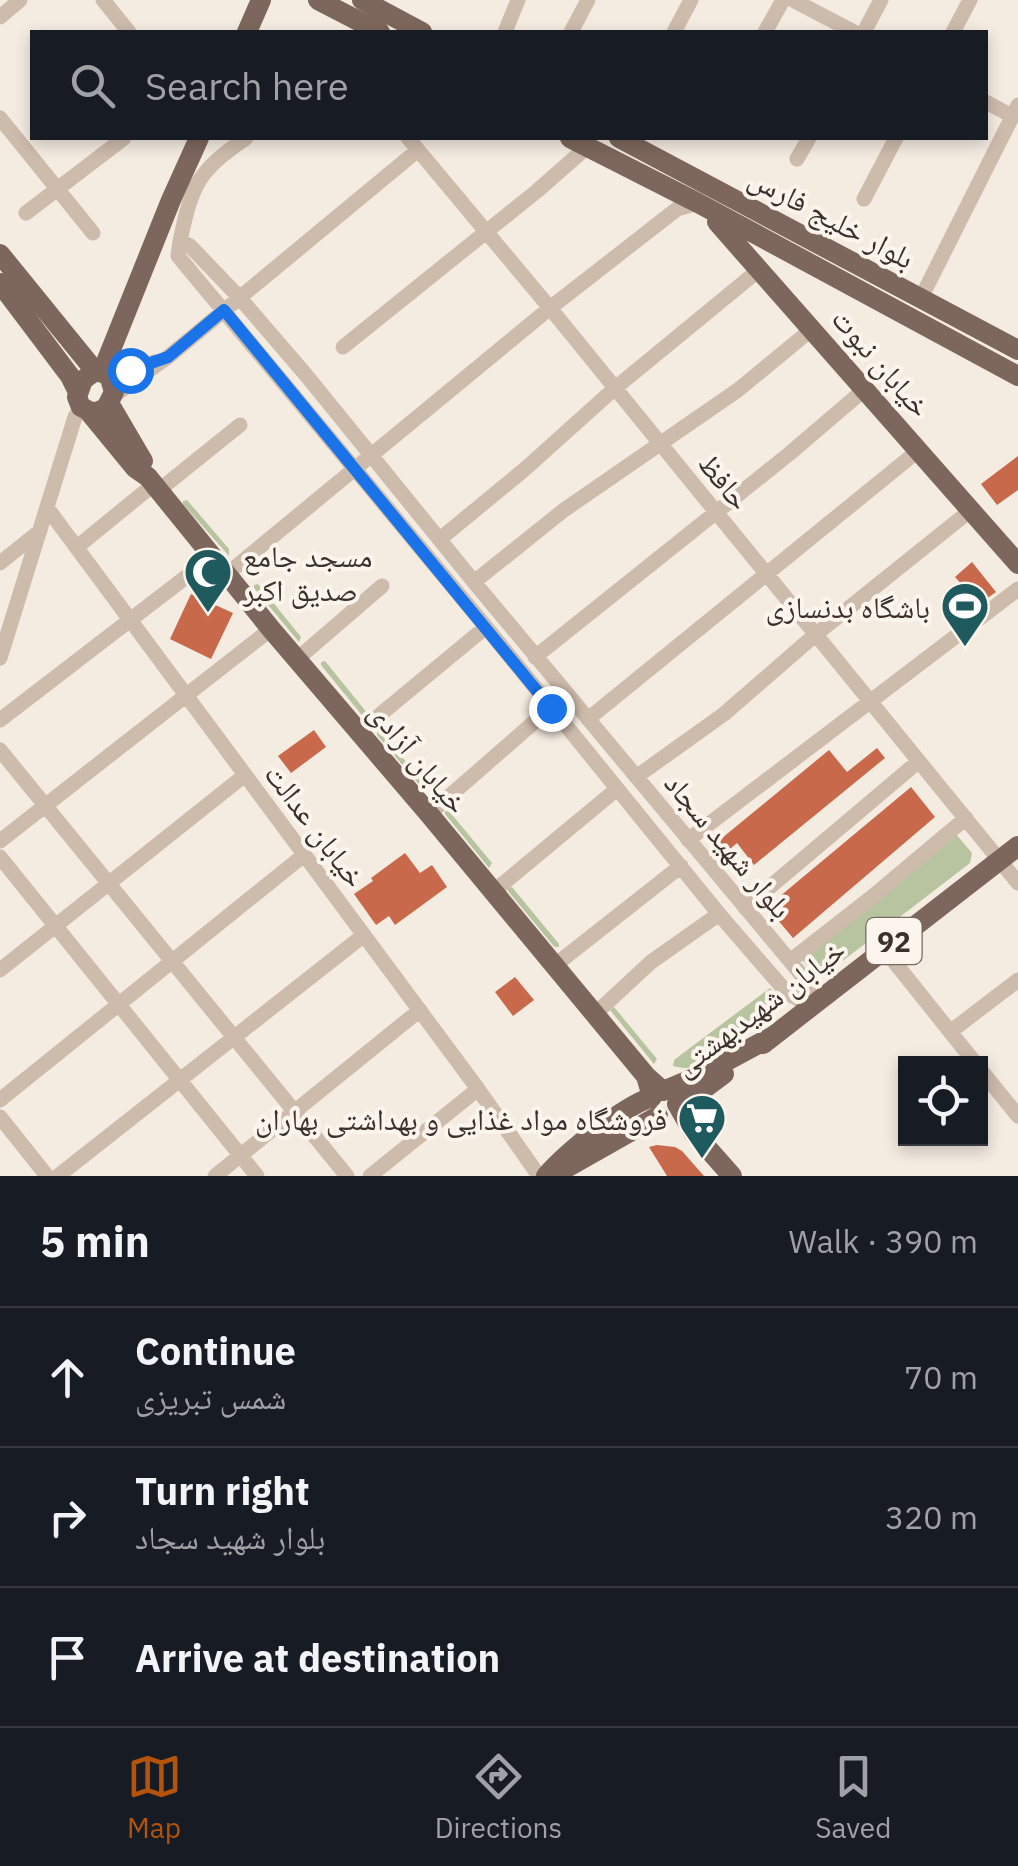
<!DOCTYPE html>
<meta charset="utf-8">
<style>
body{margin:0;font-family:"IBM Plex Sans","Noto Naskh Arabic",sans-serif;background:#242831;color:#f1f3f6}
.controls{position:absolute;right:30px;bottom:30px;display:grid;overflow:hidden;border-radius:0px;box-shadow:0 5px 15px #0003}
.controls button{width:90px;height:90px;display:grid;place-items:center;padding:0;border:0;border-bottom:2px solid #363941;background:#171b24;color:#f1f3f6;font:50px sans-serif}
.stop{position:absolute;width:30px;height:30px;margin:-22px;border:8px solid #1a73e8;border-radius:50%;background:#fff}
.stop.end{background:#1a73e8;border-color:#fff;box-shadow:0 2px 10px #0008}
.list{margin:0;padding:0;list-style:none}
h2{display:flex;justify-content:space-between;align-items:center;height:130px;margin:0;padding:0 40px;font-size:42px}
h2 small{font-size:32px;font-weight:400;color:#9ea1a6}
.list li{display:grid;grid-template-columns:65px 1fr auto;gap:30px;align-items:center;box-sizing:border-box;height:140px;padding:0 40px;border-top:2px solid #363941}
.list b{display:block;font-size:38px;white-space:nowrap}
.list p{margin:0;font-size:32px;white-space:nowrap;color:#9ea1a6}
.list em{font-size:32px;font-style:normal;color:#9ea1a6}
.icon{flex:none;width:55px;height:55px;fill:none;stroke:currentColor;stroke-width:2;stroke-linecap:round;stroke-linejoin:round}
.map{position:relative;flex:none;width:1018px;height:1176px;overflow:hidden}
.search{position:absolute;background:#171b24;box-shadow:0 5px 15px #0003;left:30px;right:30px;top:30px;height:110px;display:flex;align-items:center;gap:25px;box-sizing:border-box;padding:0 35px;border-radius:0px;color:#9ea1a6;font-size:38px}
.sheet{height:550px;background:#171b24}
nav{display:flex;justify-content:space-around;align-items:center;box-sizing:border-box;height:140px;border-top:2px solid #363941;background:#171b24;font-size:28px;color:#9ea1a6}
nav a{display:grid;justify-items:center;gap:5px}
nav .on{color:#b45309}
.map>svg:first-child{display:block}
.green{fill:#b8c4a0}
.building{fill:#c8694b}
.lines{fill:none;stroke-linecap:round;stroke-linejoin:round}
.minor{stroke:#cdbbac;stroke-width:15}
.major{stroke:#7d675c;stroke-width:20}
.route{stroke:#1a73e8;stroke-width:12}
.labels{text-anchor:middle;dominant-baseline:central;stroke-width:8;stroke-linejoin:round;paint-order:stroke}
.shield{fill:#fbf5ee;stroke:#756b66;stroke-width:2.5}
.shield-label{font-size:28px;font-weight:bold;fill:#3b302b}
.street-label{font-size:30px;fill:#3b302b;stroke:#fbf5ee}
.poi-label{font-size:30px;fill:#3b302b;stroke:#fbf5ee;text-anchor:end}
</style>
<div class="map">
<svg width="1018" height="1176" viewBox="0 0 1018 1176">
<rect width="100%" height="100%" fill="#f4ebe1"/>
<path class="green" d="M187 500 229 549V556L183 504V501Z
M258 584 301 637 299 642 254 588V585Z
M325 661 368 714 365 719 321 665V662Z
M381 731 424 784 422 788 377 735V732Z
M445 811H449L492 863 489 868 445 814Z
M955 833 972 853 970 863 823 976 814 975 801 958Z
M512 887 559 944V947H555L552 944 508 891V888Z
M770 988 782 1005C760 1021 720 1057 696 1066 688 1069 681 1068 673 1066L674 1060Z
M614 1007 657 1059 654 1064 610 1010Z"/>
<path class="building" d="M1018 456V490L997 505 981 484Z
M972 562 996 592 979 604 955 577Z
M191 594 233 613 211 659 170 639Z
M314 730 326 747 291 773 278 756Z
M877 748 885 758 754 865 737 843 724 854 716 843 829 750 847 772Z
M911 787 935 817 793 938 767 907Z
M405 853 420 873 432 865 447 887 395 925 389 916 376 925 354 894 373 881 371 878Z
M515 977 534 1000 513 1016 495 992Z
M657 1145 675 1147 682 1151 704 1176H667L649 1147Z"/>
<g class="lines">
<path class="minor" d="M103 0 129 32
M793 0 854 32
M0 17 20 0
M505 32 518 0
M571 32 588 0
M674 32 691 0
M765 32 783 0
M864 32 881 0
M953 32 970 0
M986 102 1012 116
M0 118 93 233
M408 138 550 308 1018 883
M797 159 809 138
M864 199 896 138
M26 213 124 138
M180 241 190 246 239 297 306 375 474 582 805 979 813 1006 788 994 719 914 486 627 178 256Z
M180 241C192 184 198 171 246 138
M921 298 1018 105
M343 347 537 191 587 147
M109 375 155 362
M112 397 168 357 418 150
M158 491 240 425
M48 509 478 1089 539 1176
M440 539 525 469 614 389 760 269
M77 547 153 485
M0 563 40 531
M227 574 550 308 677 209 698 203
M474 582 564 510 738 390 812 329
M535 657 789 454 865 389
M0 658 75 417 81 407
M296 660 382 586
M588 719 919 450
M0 720 212 557
M359 732 486 627
M0 750 347 1176
M636 777 724 714 815 635 971 510
M429 814 556 703
M688 840 1018 589
M0 841 271 629
M0 857 257 1176
M493 892 617 789
M745 908 919 761
M884 949 976 1064
M790 961 872 897 966 818
M554 966 681 866
M0 970 245 775
M595 1014 651 962 719 914
M950 1032 1018 980
M980 1069 1018 1116
M0 1100 304 855
M0 1117 47 1176
M58 1176 364 935
M215 1176 420 1010
M370 1176 478 1089"/>
<path class="major" d="M318 0 380 32
M362 0 422 32
M247 32 261 0
M570 138 698 203 1018 376
M619 138 1018 350
M717 222 1018 564
M0 254 95 371
M0 283 70 376 77 390
M95 371 109 375 114 392 106 408 94 413 81 407 77 397 83 380Z
M102 372 171 200 199 138
M109 403 143 461
M89 412 135 468 148 477 271 629 429 814 646 1076 663 1091 699 1076 771 1037
M763 1044 1018 846
M724 1074 689 1100 677 1104 693 1132 732 1176
M554 1175 658 1116
M546 1176C567 1152 622 1107 652 1097L646 1076"/>
</g>
<g class="lines">
<path class="route" d="M130 370 168 357 224 310 551 708"/>
</g>
<defs>
<g id="mosque-pin" transform="scale(2.5)"><path d="M0 17L-7.5 6A9.5 9.5 0 1 1 7.5 6Z" fill="#1f5a5e" stroke="#fbf5ee"/><path d="M3.5-4.9A6 6 0 1 0 3.5 4.9A5 5 0 1 1 3.5-4.9Z" fill="#fff"/></g>
<g id="stadium-pin" transform="scale(2.5)"><path d="M0 17L-7.5 6A9.5 9.5 0 1 1 7.5 6Z" fill="#1f5a5e" stroke="#fbf5ee"/><path d="M0-5a6.5 5 0 1 0 0 10a6.5 5 0 1 0 0-10ZM-3.5-1.8h7v3.6h-7Z" fill="#fff"/></g>
<g id="supermarket-pin" transform="scale(2.5)"><path d="M0 17L-7.5 6A9.5 9.5 0 1 1 7.5 6Z" fill="#1f5a5e" stroke="#fbf5ee"/><path d="M-6-5.5h2.5l.6 2H6L4.5 2H-2.5L-4.4-4H-6ZM-1.5 3.2a1.3 1.3 0 1 0 .1 0ZM3 3.2a1.3 1.3 0 1 0 .1 0Z" fill="#fff"/></g>
</defs>
<g fill-rule="evenodd">
<use href="#mosque-pin" x="208" y="572"/>
<use href="#stadium-pin" x="965" y="606"/>
<use href="#supermarket-pin" x="702" y="1118"/>
</g>
<g class="labels">
<rect class="shield" x="866.5" y="918" width="55" height="46" rx="8"/>
<g class="shield-label">
<text x="894" y="941">92</text>
</g>
<g class="street-label">
<text transform="translate(832 217) rotate(28)">بلوار خلیج فارس</text>
<text transform="translate(882 362) rotate(49)">خیابان نبوت</text>
<text transform="translate(725 481) rotate(51)">حافظ</text>
<text transform="translate(419 757) rotate(50)">خیابان آزادی</text>
<text transform="translate(316 825) rotate(53)">خیابان عدالت</text>
<text transform="translate(729 845) rotate(50)">بلوار شهید سجاد</text>
<text transform="translate(759 1007) rotate(-37)">خیابان شهیدبهشتی</text>
</g>
<g class="poi-label">
<text x="243" y="555" text-anchor="start">مسجد جامع<tspan x="243" dy="34">صدیق اکبر</tspan></text>
<text x="930" y="606">باشگاه بدنسازی</text>
<text x="667" y="1118">فروشگاه مواد غذایی و بهداشتی بهاران</text>
</g>
</g>
</svg>
<div class="controls">
<button><svg class="icon" aria-label="locate" viewBox="0 0 24 24"><circle cx="12" cy="12" r="6"/><path d="M12 2v4M12 18v4M2 12h4M18 12h4"/></svg></button>
</div>
<div class="stop" style="left:130px;top:370px"></div>
<div class="stop end" style="left:551px;top:708px"></div>
<div class="search"><svg class="icon" aria-label="search" viewBox="0 0 24 24"><circle cx="10" cy="10" r="6"/><path d="M15 15l6 6"/></svg>Search here</div>
</div>
<section class="sheet">
<h2>5 min<small>Walk · 390 m</small></h2>
<ul class="list">
<li><svg class="icon" aria-label="ahead" viewBox="0 0 24 24"><path d="M12 20V5M6 11l6-6 6 6"/></svg><div><b>Continue</b><p>شمس تبریزی</p></div><em>70 m</em></li>
<li><svg class="icon" aria-label="right" viewBox="0 0 24 24"><path d="M7 20v-9h11M14 6l5 5-5 5"/></svg><div><b>Turn right</b><p>بلوار شهید سجاد</p></div><em>320 m</em></li>
<li><svg class="icon" aria-label="arrive" viewBox="0 0 24 24"><path d="M6 21V4h12l-3 4 3 4H6"/></svg><div><b>Arrive at destination</b></div></li>
</ul>
</section>
<nav>
<a class="on"><svg class="icon" aria-label="map" viewBox="0 0 24 24"><path d="M3 6l6-2 6 2 6-2v14l-6 2-6-2-6 2zM9 4v14M15 6v14"/></svg>Map</a>
<a><svg class="icon" aria-label="directions" viewBox="0 0 24 24"><path d="M12 3l9 9-9 9-9-9zM9 14v-3h6M13 9l2 2-2 2"/></svg>Directions</a>
<a><svg class="icon" aria-label="saved" viewBox="0 0 24 24"><path d="M7 4h10v16l-5-4-5 4z"/></svg>Saved</a>
</nav>
